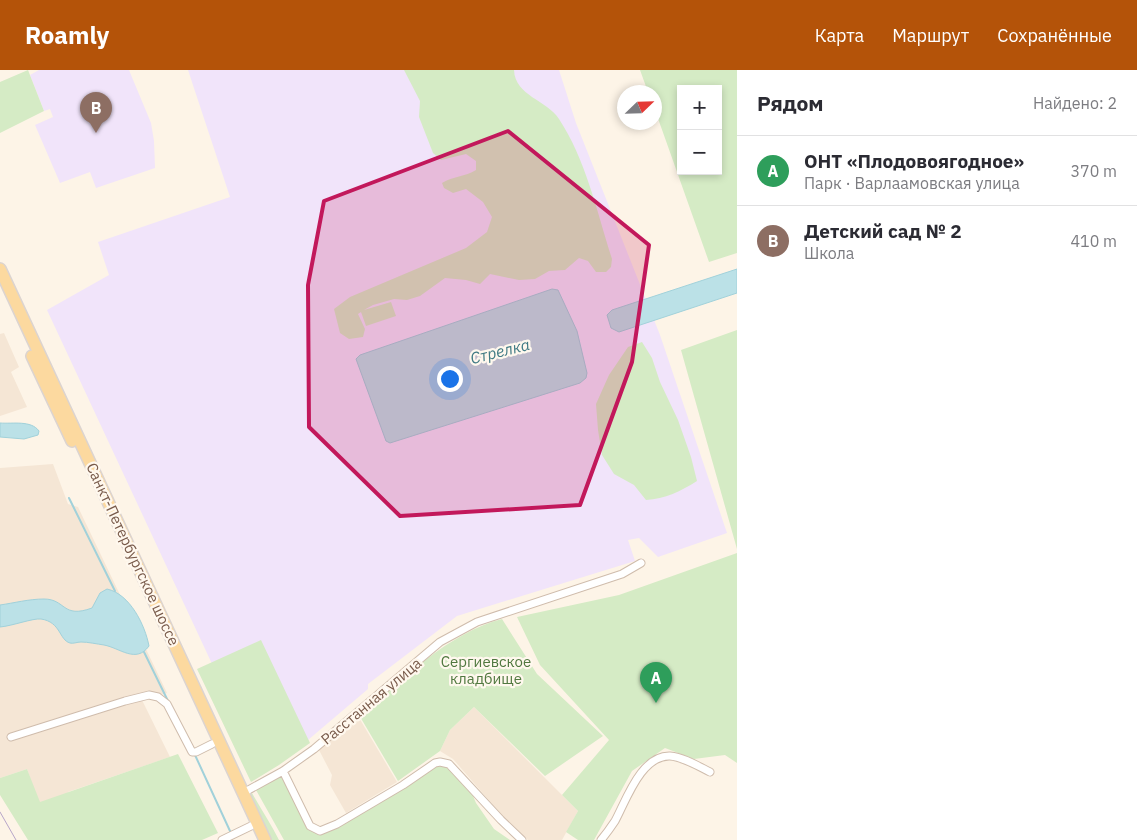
<!DOCTYPE html>
<html lang="ru">
<meta charset="utf-8">
<style>
body{margin:0;font-family:"IBM Plex Sans",sans-serif;background:#f7f7f7;color:#2b2b33}
.controls{position:absolute;right:15px;top:15px;display:grid;overflow:hidden;border-radius:0px;box-shadow:0 2px 8px #0003}
.controls button{width:45px;height:45px;display:grid;place-items:center;padding:0;border:0;border-bottom:1px solid #e1e1e2;background:#fff;color:#2b2b33;font:25px sans-serif}
.compass{position:absolute;left:617px;top:15px;width:45px;height:45px;border-radius:50%;background:#fff;box-shadow:0 2px 8px #0003;rotate:67deg}
.you{position:absolute;left:449px;top:308px;width:18px;height:18px;margin:-12px;border:4px solid #fff;border-radius:50%;background:#1a73e8;box-shadow:0 0 0 8px #1a73e833}
.badge{display:grid;place-items:center;width:32px;height:32px;border-radius:50%;background:#b45309;color:#fff;font-size:16px;font-weight:700}
.pin{position:absolute;translate:-50% -41px;filter:drop-shadow(0 1px 2px #0008)}
.pin::after{content:'';position:absolute;top:26px;width:18px;height:15px;background:inherit;clip-path:polygon(0 0,100% 0,50% 100%)}
.list{margin:0;padding:0;list-style:none}
h2{display:flex;justify-content:space-between;align-items:center;height:65px;margin:0;padding:0 20px;font-size:21px}
h2 small{font-size:16px;font-weight:400;color:#7c7c81}
.list li{display:grid;grid-template-columns:32px 1fr auto;gap:15px;align-items:center;box-sizing:border-box;height:70px;padding:0 20px;border-top:1px solid #e1e1e2}
.list b{display:block;font-size:19px;white-space:nowrap}
.list p{margin:0;font-size:16px;white-space:nowrap;color:#7c7c81}
.list em{font-size:16px;font-style:normal;color:#7c7c81}
.map{position:relative;flex:none;width:737px;height:770px;overflow:hidden}
header{display:flex;align-items:center;gap:30px;box-sizing:border-box;height:70px;padding:0 25px;background:#b45309;color:#fff}
header strong{font-size:24px}
nav{display:flex;gap:28px;margin-inline-start:auto;font-size:18px}
main{display:flex}
aside{flex:1;background:#fff}
.map>svg:first-child{display:block}
.residential{fill:#f5e6d5}
.education{fill:#f1e4fa}
.green{fill:#d5ebc5;fill-rule:evenodd}
.water{fill:#bbe1e7;stroke:#a1d1da}
.lines{fill:none;stroke-linecap:round;stroke-linejoin:round}
.stream{stroke:#a1d1da;stroke-width:2}
.minor-casing{stroke:#cfbcac;stroke-width:9}
.primary-casing{stroke:#dcd4d0;stroke-width:14}
.minor{stroke:#fff;stroke-width:7}
.primary{stroke:#fcd99f;stroke-width:11}
.tram{stroke:#b7a5c8;stroke-width:1}
.marked{fill:#c2185b;fill-opacity:0.2;stroke:#c2185b;stroke-width:4;stroke-linejoin:round}
.labels{text-anchor:middle;dominant-baseline:central;stroke-width:4.5;stroke-linejoin:round;paint-order:stroke}
.street-label{font-size:15px;fill:#785a4a;stroke:#fff8ee}
.park-label{font-size:15px;fill:#50783f;stroke:#fff8ee}
.water-label{font-size:16px;font-style:italic;fill:#407a84;stroke:#fff8ee}
</style>
<header>
<strong>Roamly</strong>
<nav><a>Карта</a><a>Маршрут</a><a>Сохранённые</a></nav>
</header>
<main>
<div class="map">
<svg width="737" height="770" viewBox="0 0 737 770">
<rect width="100%" height="100%" fill="#fdf4e7"/>
<path class="residential" d="M4 263 19 297 11 302 27 337 0 346V264Z
M53 394 68 434 78 437 167 623 142 630 170 687 68 722 52 770 27 699 0 708V398Z
M474 637 578 741 562 770H528L506 750 453 689 440 681 450 660Z
M358 646 397 712 346 743 330 715 332 705 319 680Z"/>
<path class="education" d="M39 0H129L151 53 154 71 155 98 96 118 90 102 60 113 35 55 53 47 50 39 44 41 30 5Z
M188 0H559L576 53 660 265 727 463 658 487 639 468 628 470 635 491 457 546 368 614V619L308 670 262 701 47 240 109 205 98 172 230 127Z"/>
<path class="green" d="M28 0 44 41 0 63V12Z
M404 0H514C515 26 547 30 559 49 586 90 597 142 612 189L611 197 606 202H596L588 191 579 188 565 200 549 201 535 209 519 210 490 204 480 214 466 210 445 208 420 226 407 230 394 229 373 235 364 240 391 232 396 246 366 256 361 242 358 244 365 259 363 267 349 269 340 263 334 239 350 227 466 178 487 162 492 147 483 132 466 119 453 123 444 118 442 113C453 106 465 107 476 100V91L466 84 441 90 433 83 419 47 420 31Z
M640 0H737V183L709 192 655 40 654 22H648ZM681 19H718V101H681Z
M737 260V479L681 280Z
M642 272 652 288 660 312 678 350 691 387 697 411C681 421 665 429 646 430L634 415 614 404 602 385 598 360 596 334 609 305 628 277Z
M737 483V693L725 685 694 689 665 678 632 701 594 770H578L566 762 578 741 562 725 609 670 540 595 517 547 619 525Z
M502 549 537 604 603 666 545 706 474 637 450 660 440 681 398 711 359 645C400 611 450 562 502 549Z
M261 570 310 673 279 695 251 712 197 599Z
M178 684 218 763 202 770H28L0 725V708L27 699 40 732Z
M441 695 448 697 471 721 476 733 494 759 510 770H284L256 720 281 705 308 757 312 760 323 764 382 731 434 697Z
M252 723C261 739 271 754 279 770H270L250 725Z"/>
<path class="water" d="M737 199V223L619 262 611 258 607 245 612 240Z
M552 219 558 220 577 261 587 303 586 308 580 313 390 373 386 371 356 289 360 285Z
M0 353C13 354 31 350 39 361L38 365 24 369 0 367Z
M107 519C130 524 145 555 149 576 136 594 120 578 104 575 97 574 88 572 81 572 77 572 73 574 70 573 59 570 61 552 41 549 33 548 12 556 0 557V535C14 533 29 529 44 529 66 529 62 549 92 538L100 523Z"/>
<g class="lines">
<path class="stream" d="M69 428 115 521
M144 582 168 631
M195 685 230 761"/>
<g class="minor-casing">
<path id="minor" d="M11 667 125 631 149 625 158 627 167 634 192 682H196L212 674
M283 701 310 756 320 761 337 754 403 715 435 693 440 692 449 694 501 750 522 770
M243 723 283 701 314 679 440 572 477 552 622 504 641 493
M222 770 251 756
M601 770C606 764 611 757 615 751 626 731 641 685 670 686 683 687 698 696 710 702"/>
</g>
<g class="primary-casing">
<path id="primary" d="M0 199 265 770
M32 286 72 371"/>
</g>
<use href="#minor" class="minor"/>
<use href="#primary" class="primary"/>
<path class="tram" d="M0 742 16 770"/>
</g>
<path class="marked" d="M508 61 649 175 632 292 580 435 400 446 309 357 308 215 324 131Z"/>
<g class="labels">
<g class="street-label">
<text transform="translate(133 484) rotate(65)">Санкт-Петербургское шоссе</text>
<text transform="translate(371 631) rotate(-40)">Расстанная улица</text>
</g>
<g class="park-label">
<text x="486" y="591">Сергиевское<tspan x="486" dy="17">кладбище</tspan></text>
</g>
<g class="water-label">
<text transform="translate(500 281) rotate(-14)">Стрелка</text>
</g>
</g>
</svg>
<div class="controls">
<button>+</button>
<button>−</button>
</div>
<svg class="compass" viewBox="-18 -18 36 36"><path d="M0-13l5 13h-10z" fill="#e53935"/><path d="M0 13l5-13h-10z" fill="#7c7c81"/></svg>
<div class="you"></div>
<div class="pin badge" style="left:656px;top:633px;background:#2e9e5b">A</div>
<div class="pin badge" style="left:96px;top:63px;background:#8d6e63">B</div>
</div>
<aside>
<h2>Рядом<small>Найдено: 2</small></h2>
<ul class="list">
<li><span class="badge" style="background:#2e9e5b">A</span><div><b>ОНТ «Плодовоягодное»</b><p>Парк · Варлаамовская улица</p></div><em>370 m</em></li>
<li><span class="badge" style="background:#8d6e63">B</span><div><b>Детский сад № 2</b><p>Школа</p></div><em>410 m</em></li>
</ul>
</aside>
</main>
